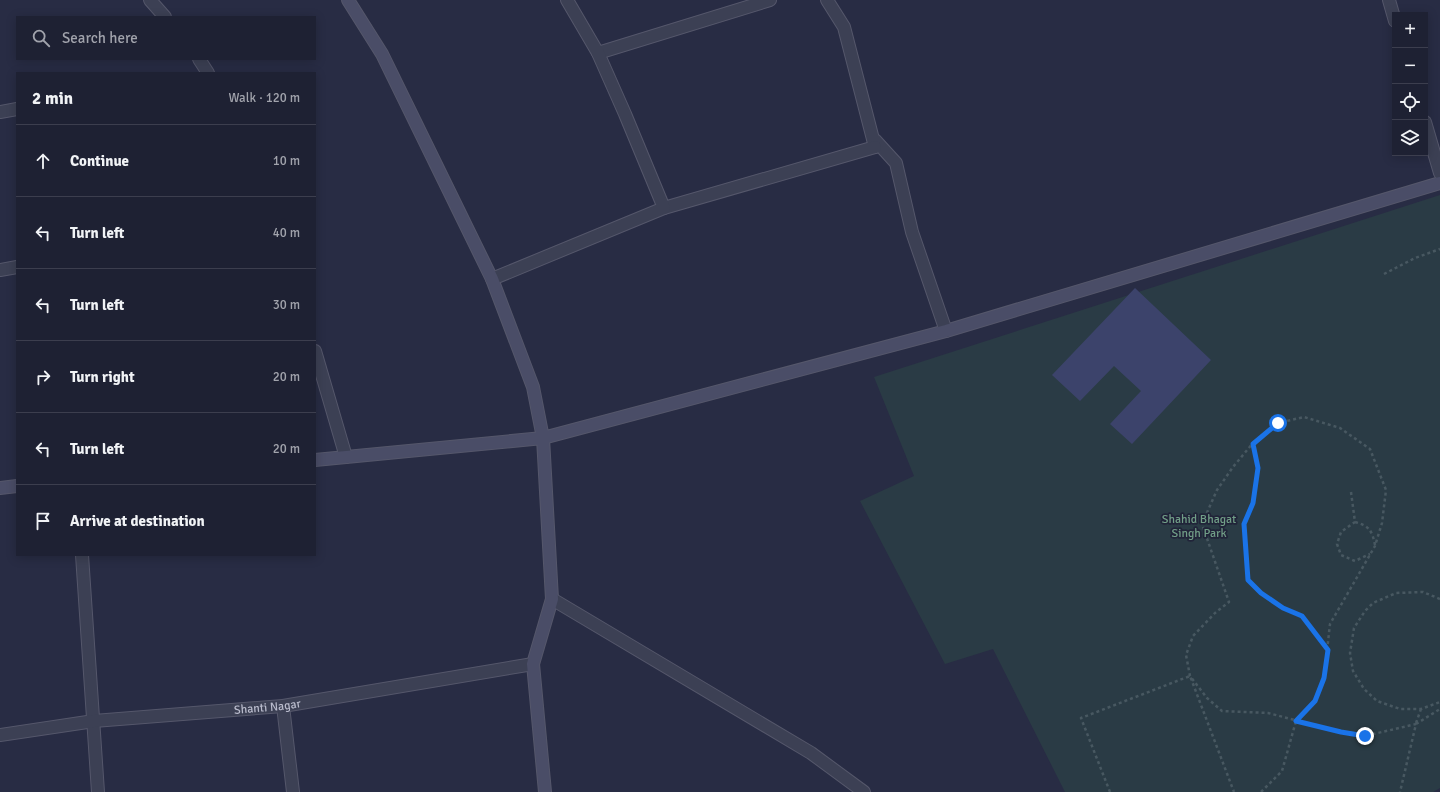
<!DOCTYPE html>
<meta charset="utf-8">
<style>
body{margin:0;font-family:Signika,sans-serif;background:#2b2e3f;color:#f1f3f6}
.controls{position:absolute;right:12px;top:12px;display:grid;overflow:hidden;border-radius:0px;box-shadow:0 2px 10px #0003}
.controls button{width:36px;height:36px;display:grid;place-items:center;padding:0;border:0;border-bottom:1px solid #3c3e4e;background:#1e2133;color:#f1f3f6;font:20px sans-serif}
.stop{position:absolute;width:12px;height:12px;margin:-9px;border:3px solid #1a73e8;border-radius:50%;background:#fff}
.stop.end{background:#1a73e8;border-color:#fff;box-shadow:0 1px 4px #0008}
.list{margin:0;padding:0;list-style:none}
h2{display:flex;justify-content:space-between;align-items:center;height:52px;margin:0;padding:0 16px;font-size:17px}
h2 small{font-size:13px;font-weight:400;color:#a1a3ac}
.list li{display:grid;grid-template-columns:26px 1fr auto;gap:12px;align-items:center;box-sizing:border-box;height:72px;padding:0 16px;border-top:1px solid #3c3e4e}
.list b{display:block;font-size:15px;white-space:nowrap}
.list em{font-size:13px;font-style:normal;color:#a1a3ac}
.icon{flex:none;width:22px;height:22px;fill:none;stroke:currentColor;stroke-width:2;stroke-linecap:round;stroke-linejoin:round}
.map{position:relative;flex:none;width:1440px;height:792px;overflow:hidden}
.search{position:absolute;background:#1e2133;box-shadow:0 2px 10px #0003;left:16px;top:16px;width:300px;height:44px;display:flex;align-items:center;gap:10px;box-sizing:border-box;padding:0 14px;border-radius:0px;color:#a1a3ac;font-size:15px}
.panel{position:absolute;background:#1e2133;box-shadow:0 2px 10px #0003;left:16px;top:72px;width:300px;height:484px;border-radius:0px}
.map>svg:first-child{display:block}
.green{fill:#2a3b45}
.water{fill:#3c436b}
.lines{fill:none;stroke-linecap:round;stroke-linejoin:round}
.minor-casing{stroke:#55576b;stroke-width:14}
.tertiary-casing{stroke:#55576b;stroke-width:14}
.secondary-casing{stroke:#55576b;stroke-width:14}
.path{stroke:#485861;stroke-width:2.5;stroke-dasharray:3 3;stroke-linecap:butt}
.minor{stroke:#3c4054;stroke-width:12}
.tertiary{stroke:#3c4054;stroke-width:12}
.secondary{stroke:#4a4d67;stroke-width:12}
.route{stroke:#1a73e8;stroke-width:5}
.labels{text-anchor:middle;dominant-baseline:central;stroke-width:3.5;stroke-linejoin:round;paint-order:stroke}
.park-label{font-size:12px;fill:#719e87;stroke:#212439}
.street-label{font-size:12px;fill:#babccd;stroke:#212439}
</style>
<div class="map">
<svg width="1440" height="792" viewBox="0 0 1440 792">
<rect width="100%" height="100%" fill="#282c44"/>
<path class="green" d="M1440 195V788L1433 792H1065L993 649 945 664 860 501 914 476 874 377Z"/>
<path class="water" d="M1135 288 1211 360 1132 444 1110 424 1141 391 1114 366 1080 401 1052 375Z"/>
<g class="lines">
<g class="minor-casing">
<g id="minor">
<path d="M150 0 165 17"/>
<path d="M827 0 844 27 875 147V140L896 163 912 232 946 331"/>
<path d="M1389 0 1395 21"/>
<path d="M598 53 770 0"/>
<path d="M199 59 208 73"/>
<path d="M0 112 17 109"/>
<path d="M1425 122 1440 173"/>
<path d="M664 208 875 147"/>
<path d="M0 270 17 267"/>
<path d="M492 279 664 208 625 114 598 53 567 0"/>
<path d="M315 351 346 457"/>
<path d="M82 555 98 792"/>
<path d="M283 706 293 792"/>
<path id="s1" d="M0 735 94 721 283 706 533 664"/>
</g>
</g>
<g class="tertiary-casing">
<path id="tertiary" d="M552 599 811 753 864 792"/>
</g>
<g class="secondary-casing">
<path id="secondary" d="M348 0 382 54 492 279 533 387 543 438 552 599 533 664 545 792
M315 460 543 438 946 331 1440 183
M0 488 17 486"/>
</g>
<path class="path" d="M1384 274 1415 258 1440 249
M1253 443 1258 468 1253 503 1244 524 1248 580 1261 593 1283 608 1302 616 1328 649
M1351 492 1355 522 1341 532 1337 544 1341 555 1355 561 1370 554
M1355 522C1369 526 1372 530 1375 545
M1440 599 1423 592 1396 593 1373 603 1365 611 1354 628 1350 653 1353 671 1364 689 1377 701 1400 709H1421L1440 702
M1416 723 1421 709
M1416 724 1440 709
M1110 792 1081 718 1190 676 1234 792
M1261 792 1282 771 1296 721 1315 701 1324 678 1330 624 1375 546 1382 523 1386 490 1370 449 1340 428 1304 417 1278 423 1253 443 1233 467 1217 490 1202 524 1229 602 1215 613 1193 636 1186 655 1190 676 1207 698 1222 711 1268 713 1341 732 1365 736 1416 724 1400 792"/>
<use href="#minor" class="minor"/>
<use href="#tertiary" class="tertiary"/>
<use href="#secondary" class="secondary"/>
</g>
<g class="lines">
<path class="route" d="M1278 423 1253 444 1258 468 1253 503 1244 524 1248 580 1261 593 1283 608 1302 616 1328 650 1324 678 1315 701 1296 721 1341 732 1365 736"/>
</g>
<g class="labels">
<g class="park-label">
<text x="1199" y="519">Shahid Bhagat<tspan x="1199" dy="14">Singh Park</tspan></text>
</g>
<g class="street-label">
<text stroke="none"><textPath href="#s1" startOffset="269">Shanti Nagar</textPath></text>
</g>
</g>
</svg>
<div class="controls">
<button>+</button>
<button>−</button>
<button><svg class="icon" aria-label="locate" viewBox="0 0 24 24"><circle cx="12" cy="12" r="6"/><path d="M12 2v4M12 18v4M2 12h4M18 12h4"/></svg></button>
<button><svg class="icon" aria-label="layers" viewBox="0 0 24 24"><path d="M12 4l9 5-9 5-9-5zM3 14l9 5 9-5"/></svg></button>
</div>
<div class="stop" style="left:1278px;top:423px"></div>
<div class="stop end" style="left:1365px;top:736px"></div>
<div class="search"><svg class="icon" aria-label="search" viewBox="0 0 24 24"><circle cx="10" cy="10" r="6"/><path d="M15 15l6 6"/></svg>Search here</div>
<section class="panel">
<h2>2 min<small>Walk · 120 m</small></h2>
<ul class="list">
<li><svg class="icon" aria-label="ahead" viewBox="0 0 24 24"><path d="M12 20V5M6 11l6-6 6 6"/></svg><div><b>Continue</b></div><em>10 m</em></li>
<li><svg class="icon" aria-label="left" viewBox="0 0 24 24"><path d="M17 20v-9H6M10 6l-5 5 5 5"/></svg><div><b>Turn left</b></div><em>40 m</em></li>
<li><svg class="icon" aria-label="left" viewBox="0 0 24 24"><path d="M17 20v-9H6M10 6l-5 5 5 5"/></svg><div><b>Turn left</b></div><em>30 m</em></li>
<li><svg class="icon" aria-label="right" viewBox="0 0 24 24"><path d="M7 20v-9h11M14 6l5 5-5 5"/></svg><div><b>Turn right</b></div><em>20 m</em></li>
<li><svg class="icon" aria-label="left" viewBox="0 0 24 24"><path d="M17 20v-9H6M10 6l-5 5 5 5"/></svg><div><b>Turn left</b></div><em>20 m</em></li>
<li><svg class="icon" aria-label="arrive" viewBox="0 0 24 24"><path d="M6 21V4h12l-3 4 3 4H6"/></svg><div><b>Arrive at destination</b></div></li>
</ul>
</section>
</div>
